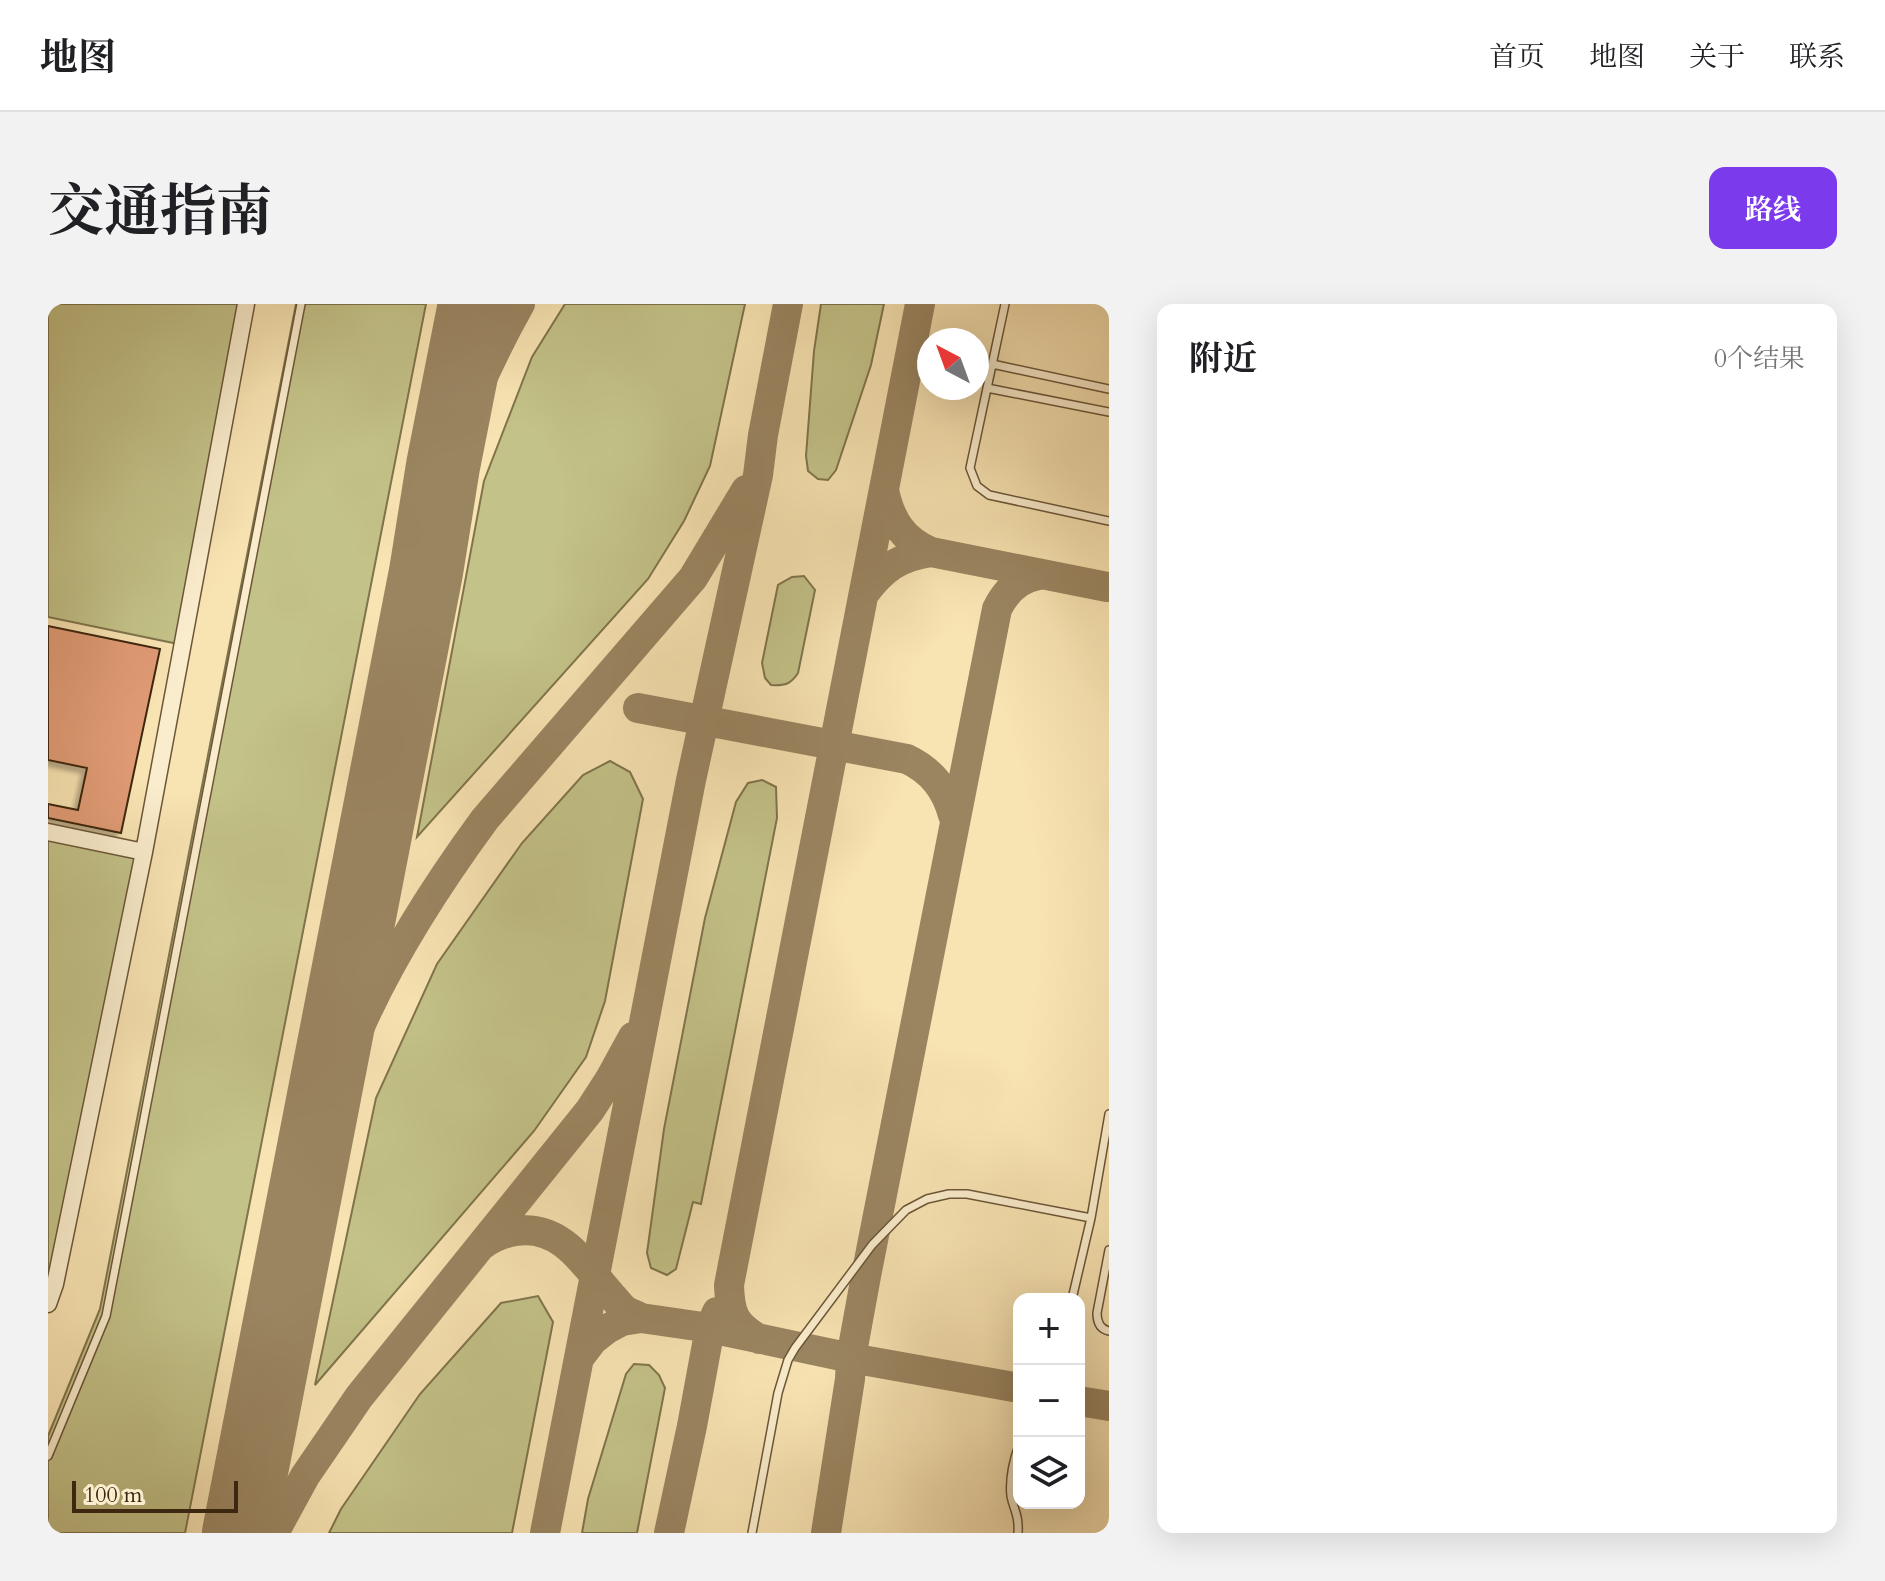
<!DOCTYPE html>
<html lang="zh">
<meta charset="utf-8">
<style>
body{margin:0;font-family:Cardo,"Noto Serif SC",serif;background:#f2f2f2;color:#202124}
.controls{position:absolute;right:24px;bottom:24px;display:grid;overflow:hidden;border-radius:16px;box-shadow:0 8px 32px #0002}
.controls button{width:72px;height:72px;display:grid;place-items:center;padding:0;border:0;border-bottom:2px solid #e0e0e0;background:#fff;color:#202124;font:40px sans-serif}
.compass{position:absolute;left:869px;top:24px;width:72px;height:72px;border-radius:50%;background:#fff;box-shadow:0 8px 32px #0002;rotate:319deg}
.scale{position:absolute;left:24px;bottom:20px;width:166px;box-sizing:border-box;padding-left:8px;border:4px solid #3d2710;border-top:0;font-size:22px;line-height:28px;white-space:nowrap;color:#3d2710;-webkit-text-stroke:6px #faedcd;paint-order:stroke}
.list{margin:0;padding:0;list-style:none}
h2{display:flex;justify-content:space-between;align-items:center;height:104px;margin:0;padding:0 32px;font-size:34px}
h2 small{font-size:26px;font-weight:400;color:#757577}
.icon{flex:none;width:44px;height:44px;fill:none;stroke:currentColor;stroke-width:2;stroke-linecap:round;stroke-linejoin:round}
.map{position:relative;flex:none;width:1061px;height:1229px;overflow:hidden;border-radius:16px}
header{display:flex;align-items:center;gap:48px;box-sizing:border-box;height:112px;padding:0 40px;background:#fff;border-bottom:2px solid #e0e0e0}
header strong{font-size:38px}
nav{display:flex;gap:44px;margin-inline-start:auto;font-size:28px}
.intro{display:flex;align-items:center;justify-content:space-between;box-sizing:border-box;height:192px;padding:0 48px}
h1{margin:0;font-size:56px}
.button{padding:20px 36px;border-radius:16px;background:#7c3aed;color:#fff;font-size:28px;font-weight:700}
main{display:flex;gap:48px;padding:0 48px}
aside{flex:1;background:#fff;border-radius:16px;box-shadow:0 8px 32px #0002}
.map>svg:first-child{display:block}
.green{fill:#c3c288;stroke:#80744c;stroke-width:2}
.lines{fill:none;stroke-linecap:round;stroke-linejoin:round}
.taxiway{stroke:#9a8561;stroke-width:30}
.runway{stroke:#9a8561;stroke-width:74}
.building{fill:#e09b75;stroke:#3d2710;stroke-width:2;filter:url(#shadow)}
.service-casing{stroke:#6c5638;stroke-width:10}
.tertiary-casing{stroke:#6c5638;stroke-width:19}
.service{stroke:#faedcd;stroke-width:7}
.tertiary{stroke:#faedcd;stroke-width:16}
</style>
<header>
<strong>地图</strong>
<nav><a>首页</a><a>地图</a><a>关于</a><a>联系</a></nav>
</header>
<div class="intro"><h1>交通指南</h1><a class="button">路线</a></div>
<main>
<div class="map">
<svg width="1061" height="1229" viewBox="0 0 1061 1229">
<defs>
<filter id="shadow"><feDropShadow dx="-5" dy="5" stdDeviation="2" flood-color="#0004"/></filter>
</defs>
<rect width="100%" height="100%" fill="#f8e3b2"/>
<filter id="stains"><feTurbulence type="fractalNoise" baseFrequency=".0025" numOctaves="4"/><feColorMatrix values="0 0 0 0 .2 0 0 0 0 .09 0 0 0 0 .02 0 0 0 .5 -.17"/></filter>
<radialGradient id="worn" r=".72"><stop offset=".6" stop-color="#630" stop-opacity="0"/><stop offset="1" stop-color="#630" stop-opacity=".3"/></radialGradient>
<path class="green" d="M0 0H196L135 341 0 313Z
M248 0H378L137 1229H0V1132L52 1005Z
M517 0H697L662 162 636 217 600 275 369 533 436 177 484 53Z
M773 0H836L823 61 788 166 780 176 770 175 760 167 758 152 766 47Z
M756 272 767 286 750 369C743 380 737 382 723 381L717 374 714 359 730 281 744 273Z
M562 457 582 468 595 495 557 697 538 753 486 827 267 1081 328 794 389 660 474 539 535 471Z
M714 476 728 483 729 514 653 900 645 898 628 965 619 971 603 964 599 949 616 825 657 614 688 498 700 479Z
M0 528 96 548 0 997Z
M490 992 505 1018 464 1229H281L293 1205 372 1090 453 999Z
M586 1060 601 1061 611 1071 617 1084 589 1229H534L540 1195 578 1070Z"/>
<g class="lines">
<path class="taxiway" d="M836 186C842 216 855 236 883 248L1059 283
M378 268C383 242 386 215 393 189 408 127 441 55 472 0
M816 290C835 264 851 253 883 248
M590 404 859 455C884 467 898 485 905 511
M264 856C280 810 294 763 314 718 347 645 390 579 437 515L645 274 698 186
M434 941C445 933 454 929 468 927 514 920 537 962 564 992 568 996 572 1002 577 1006 581 1009 588 1011 593 1014
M711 1035C686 1020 682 1010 681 981L872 0
M532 1053 545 1036 559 1025 574 1017 593 1014 662 1024 803 1054 971 1084
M1031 1097 1061 1102
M226 1229 257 1172 311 1093 542 806 562 775 585 733
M497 1229 643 476 710 171 715 131 740 0
M621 1229 644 1122 662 1024 669 1008
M778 1229 802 1075 803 1054 818 972 949 305C958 287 971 274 991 271"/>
<path class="runway" d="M191 1229 378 268 395 162 427 0"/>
</g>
<path class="building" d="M0 322 112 345 73 529 0 514V500L30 506 39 464 0 456Z"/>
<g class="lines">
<g class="service-casing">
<path id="service" d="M957 0 922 164 929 182 941 191 1061 217
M944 60 1061 85
M939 84 1061 108
M1061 946 1049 1009C1049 1017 1051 1025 1061 1027
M1024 995 1043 914 1061 810
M0 1152 58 1012 253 0
M704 1229 730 1089 740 1056 747 1044 824 941 858 906 879 895 901 890H919L1043 914
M970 1229C971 1210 966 1207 963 1192 961 1174 965 1158 971 1141"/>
</g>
<g class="tertiary-casing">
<path id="tertiary" d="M0 528 96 548
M0 1000 7 980 96 548 198 0"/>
</g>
<use href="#service" class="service"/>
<use href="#tertiary" class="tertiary"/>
</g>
<rect width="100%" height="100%" filter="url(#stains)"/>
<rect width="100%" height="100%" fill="url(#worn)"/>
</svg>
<div class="controls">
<button>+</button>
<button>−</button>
<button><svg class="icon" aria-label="layers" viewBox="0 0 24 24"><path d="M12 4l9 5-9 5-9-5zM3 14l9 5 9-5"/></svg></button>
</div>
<svg class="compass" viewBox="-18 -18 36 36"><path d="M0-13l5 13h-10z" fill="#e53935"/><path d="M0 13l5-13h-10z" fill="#757577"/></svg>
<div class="scale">100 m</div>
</div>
<aside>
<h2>附近<small>0个结果</small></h2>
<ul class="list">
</ul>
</aside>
</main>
